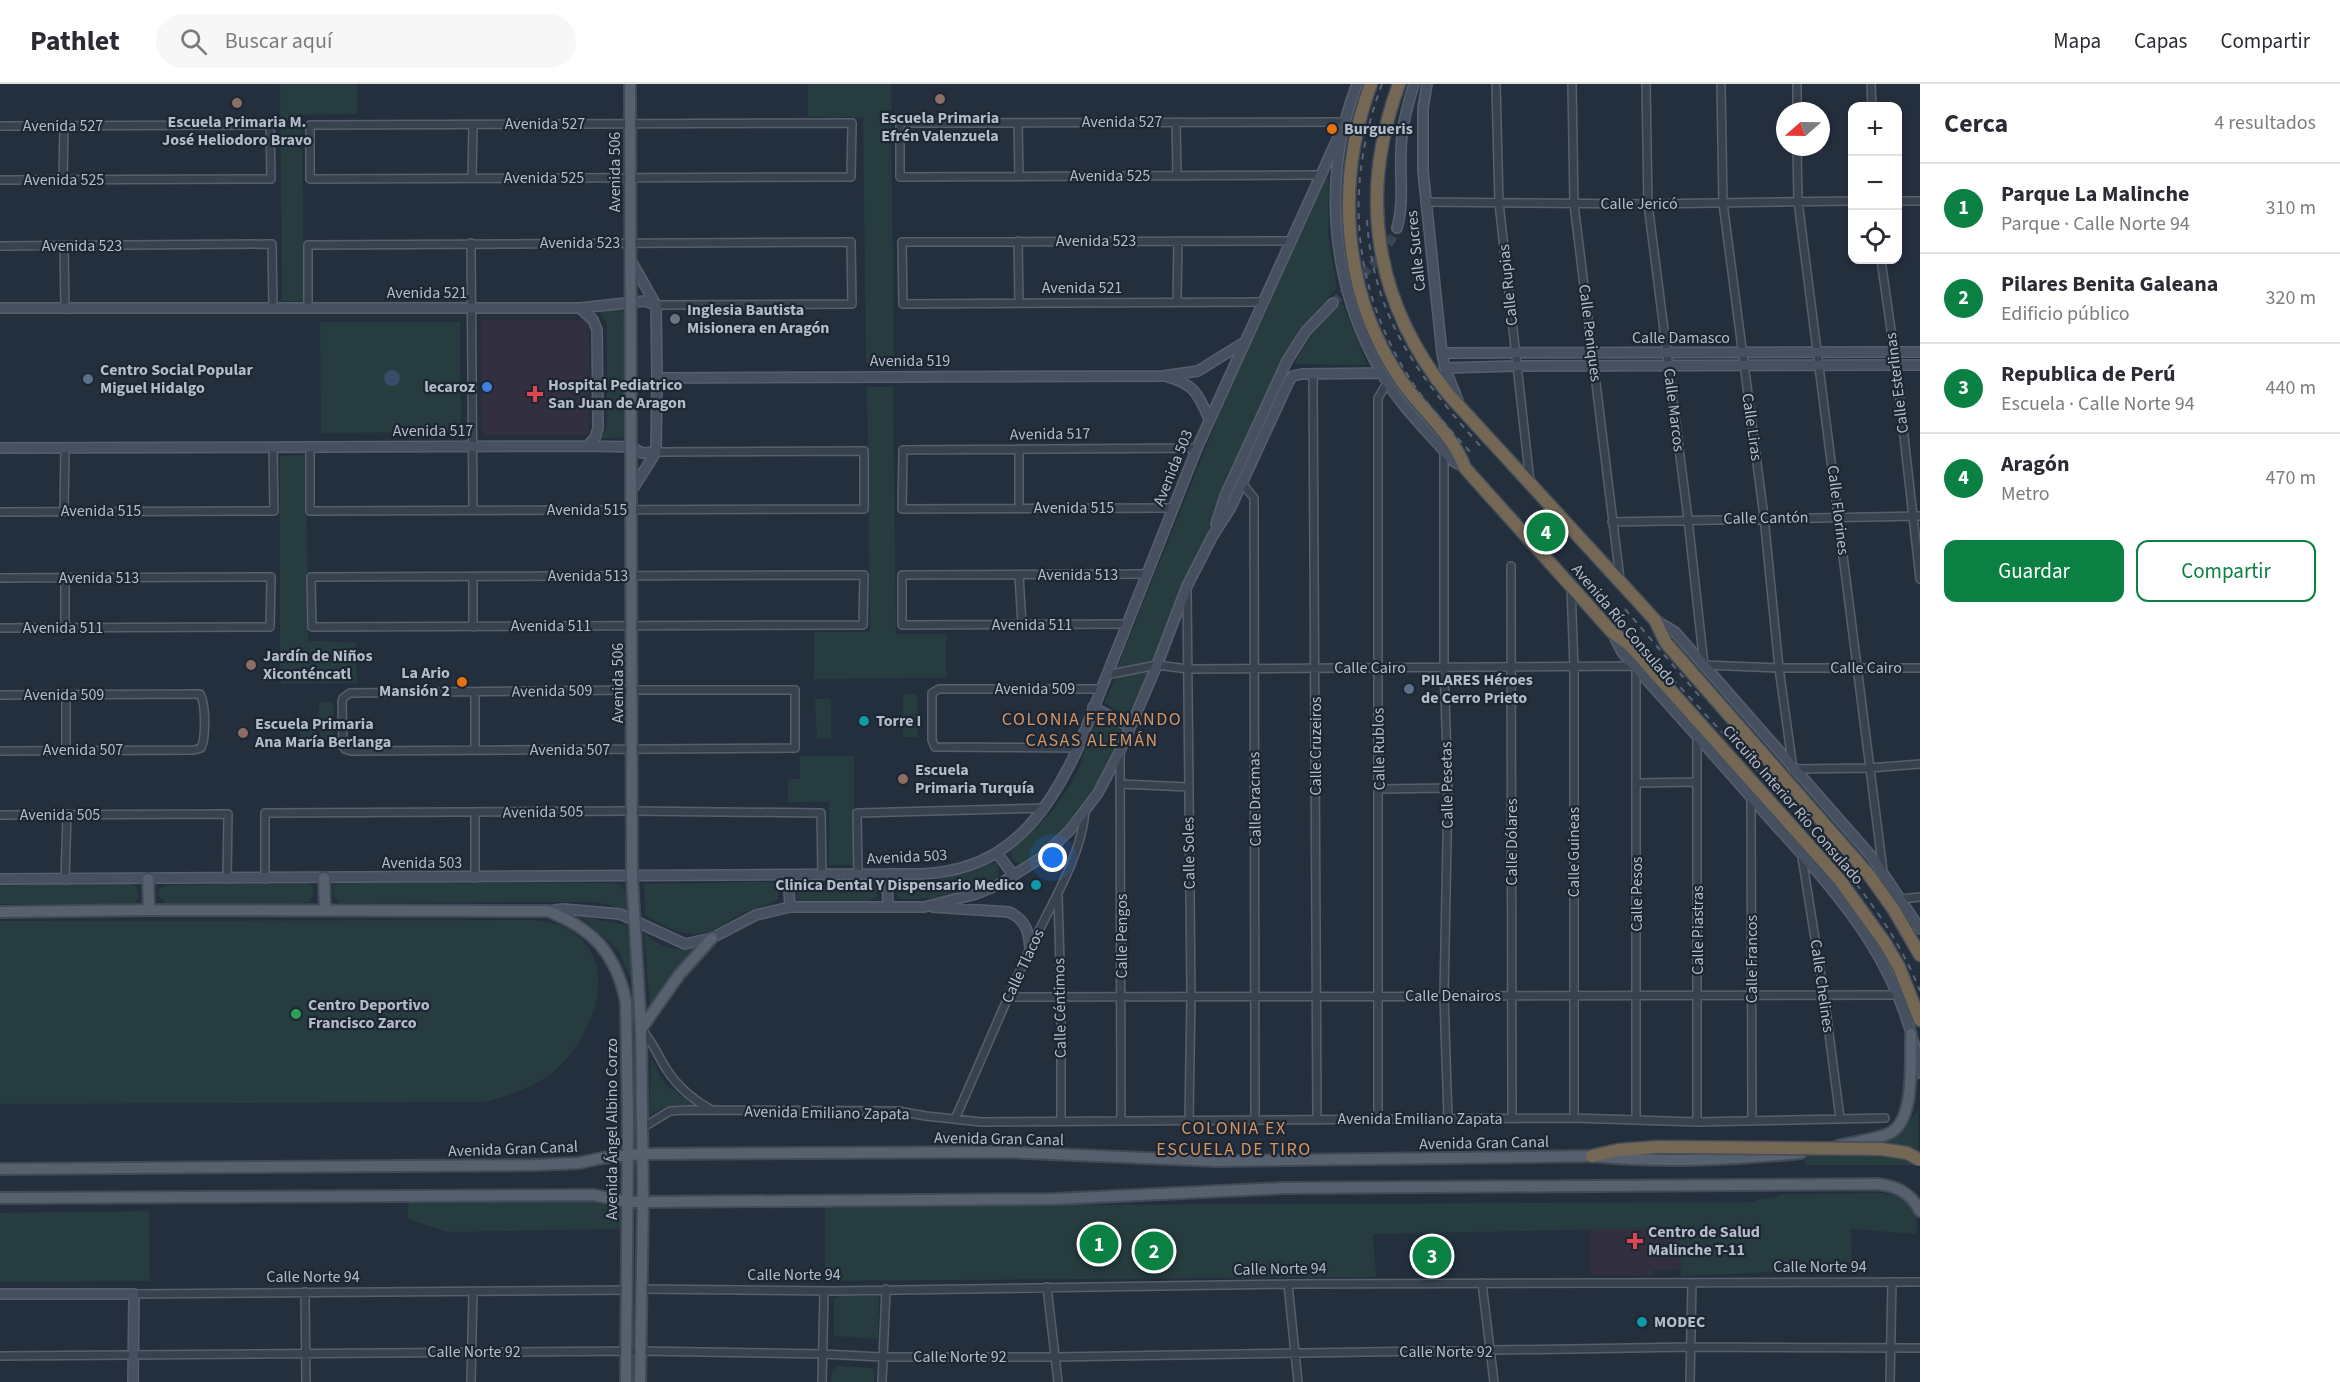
<!DOCTYPE html>
<html lang="es">
<meta charset="utf-8">
<style>
body{margin:0;font-family:"Source Sans 3",sans-serif;background:#f7f7f7;color:#2b2b33}
.controls{position:absolute;right:18px;top:18px;display:grid;overflow:hidden;border-radius:12px;box-shadow:0 3px 9px #0003}
.controls button{width:54px;height:54px;display:grid;place-items:center;padding:0;border:0;border-bottom:2px solid #e1e1e2;background:#fff;color:#2b2b33;font:30px sans-serif}
.compass{position:absolute;left:1776px;top:18px;width:54px;height:54px;border-radius:50%;background:#fff;box-shadow:0 3px 9px #0003;rotate:250deg}
.you{position:absolute;left:1053px;top:774px;width:21px;height:21px;margin:-15px;border:4px solid #fff;border-radius:50%;background:#1a73e8;box-shadow:0 0 0 9px #1a73e833}
.badge{display:grid;place-items:center;width:39px;height:39px;border-radius:50%;background:#0b8043;color:#fff;font-size:20px;font-weight:700}
.pin{position:absolute;translate:-50% -50%;border:3px solid #fff;box-shadow:0 2px 6px #0006}
.list{margin:0;padding:0;list-style:none}
h2{display:flex;justify-content:space-between;align-items:center;height:78px;margin:0;padding:0 24px;font-size:26px}
h2 small{font-size:20px;font-weight:400;color:#7c7c81}
.list li{display:grid;grid-template-columns:39px 1fr auto;gap:18px;align-items:center;box-sizing:border-box;height:90px;padding:0 24px;border-top:2px solid #e1e1e2}
.list b{display:block;font-size:22px;white-space:nowrap}
.list p{margin:0;font-size:20px;white-space:nowrap;color:#7c7c81}
.list em{font-size:20px;font-style:normal;color:#7c7c81}
.actions{display:flex;gap:12px;padding:18px 24px}
.actions a{flex:1;padding:14px 0;border:2px solid #0b8043;border-radius:12px;text-align:center;font-size:21px;color:#0b8043}
.actions .main{background:#0b8043;color:#fff}
.icon{flex:none;width:33px;height:33px;fill:none;stroke:currentColor;stroke-width:2;stroke-linecap:round;stroke-linejoin:round}
.map{position:relative;flex:none;width:1920px;height:1298px;overflow:hidden}
header{display:flex;align-items:center;gap:36px;box-sizing:border-box;height:84px;padding:0 30px;background:#fff;border-bottom:2px solid #e1e1e2}
header strong{font-size:28px}
nav{display:flex;gap:33px;margin-inline-start:auto;font-size:21px}
.search{width:420px;height:54px;background:#f7f7f7;display:flex;align-items:center;gap:15px;box-sizing:border-box;padding:0 21px;border-radius:33px;color:#7c7c81;font-size:22px}
main{display:flex}
aside{flex:1;background:#fff}
.map>svg:first-child{display:block}
.medical{fill:#32303f}
.green{fill:#263c3f}
.water{fill:#394c67}
.lines{fill:none;stroke-linecap:round;stroke-linejoin:round}
.secondary-tunnel{stroke:#3a4453;stroke-width:9;stroke-dasharray:9 4.5;stroke-linecap:butt}
.street-casing{stroke:#565f6c;stroke-width:10}
.secondary-casing{stroke:#565f6c;stroke-width:12}
.primary-casing{stroke:#414a57;stroke-width:14}
.highway-casing{stroke:#434c59;stroke-width:15}
.street{stroke:#38414e;stroke-width:7}
.secondary{stroke:#465061;stroke-width:9}
.primary{stroke:#56606e;stroke-width:10}
.highway{stroke:#746855;stroke-width:12}
.rail{stroke:#5a6575;stroke-width:2;stroke-dasharray:6 6;stroke-linecap:butt}
.highway-bridge-casing{stroke:#434c59;stroke-width:15;stroke-linecap:butt}
.highway-bridge{stroke:#746855;stroke-width:12}
.education-dot{fill:#8d6e63;stroke:#1d2633;stroke-width:2}
.food-dot{fill:#e8710a;stroke:#1d2633;stroke-width:2}
.worship-dot{fill:#6b7280;stroke:#1d2633;stroke-width:2}
.service-dot{fill:#5c6f8a;stroke:#1d2633;stroke-width:2}
.shop-dot{fill:#3f7fe0;stroke:#1d2633;stroke-width:2}
.health-dot{fill:#e0444e;stroke:#1d2633;stroke-width:2}
.culture-dot{fill:#0f9aa8;stroke:#1d2633;stroke-width:2}
.leisure-dot{fill:#2e9e5b;stroke:#1d2633;stroke-width:2}
.labels{text-anchor:middle;dominant-baseline:central;stroke-width:4.5;stroke-linejoin:round;paint-order:stroke}
.poi-label{font-size:16px;font-weight:bold;fill:#b4bcc9;stroke:#1d2633;text-anchor:start}
.street-label{font-size:16px;fill:#b4bcc9;stroke:#1d2633}
.neighbourhood-label{font-size:18px;letter-spacing:1.5px;fill:#d59563;stroke:#1d2633}
</style>
<header>
<strong>Pathlet</strong>
<div class="search"><svg class="icon" aria-label="search" viewBox="0 0 24 24"><circle cx="10" cy="10" r="6"/><path d="M15 15l6 6"/></svg>Buscar aquí</div>
<nav><a>Mapa</a><a>Capas</a><a>Compartir</a></nav>
</header>
<main>
<div class="map">
<svg width="1920" height="1298" viewBox="0 0 1920 1298">
<rect width="100%" height="100%" fill="#242f3e"/>
<path class="medical" d="M481 236H589V351H482Z
M1680 1144 1681 1185 1653 1186V1191H1591L1590 1145Z"/>
<path class="green" d="M280 0H357V30L302 31 304 217H282Z
M808 0H891L894 279H866L863 33H808Z
M1329 88 1328 151 1337 204 1301 243 1284 273 1153 577 1117 584 1225 316Z
M1342 218 1367 281 1294 280 1313 249Z
M599 226H621L625 231V351L622 354H598L605 348 607 340V241Z
M320 238H460L461 348 321 349Z
M867 303H893L896 550H946V594L814 595V548H870Z
M306 371 308 557 356 558 357 599 280 600V372Z
M1150 585 1129 627 1124 630 1106 620 1105 618 1115 595Z
M903 610H917L918 653H903Z
M815 615H831V655H817Z
M319 618H333V655H320Z
M1104 636 1120 644 1122 648C1110 686 1059 770 1020 780L1012 776 1011 767 1014 764C1041 742 1064 716 1079 685 1085 671 1088 641 1104 636Z
M300 646H315L316 655 300 656Z
M800 672H854V781H829V718H788V695H800Z
M991 779H995L999 785 998 793C972 812 931 816 900 815L897 811V802L901 799 937 796Z
M801 797H874L877 802V812L867 818 802 817 797 815 798 800Z
M769 798 775 799 779 804 778 815C768 822 759 823 748 827 735 832 723 842 710 847 685 855 666 844 645 831L644 800Z
M309 799 313 803V811L309 817 303 819 166 820 157 810 160 804 168 801Z
M340 799H616C628 807 630 812 631 825L625 828 610 821 593 818 339 819 332 809 333 802Z
M0 800H132L136 803 139 812 135 819 122 820H0Z
M582 833 627 841 634 903 618 866Z
M535 836C543 838 554 839 562 842 626 873 594 954 553 988 535 1003 504 1014 481 1018L0 1020V837Z
M644 849C662 864 670 866 694 866L679 881 650 923Z
M651 974 664 999 693 1021C676 1021 663 1022 649 1031Z
M1918 1026V1081H1805V1073L1891 1054 1906 1042Z
M1882 1109 1915 1115 1917 1150 1851 1145 1852 1189 1775 1188 1681 1192 1679 1144 1373 1150 1376 1193 825 1197V1122L1757 1118 1758 1115 1773 1114 1782 1110Z
M409 1117H600C620 1121 623 1124 623 1145L448 1148 407 1135Z
M149 1127 150 1197 0 1198V1129Z
M840 1211 877 1212 879 1214 878 1255 834 1252V1215Z
M838 1282 871 1284 874 1286V1298H831L832 1287Z"/>
<path class="water" d="M384 294a8 8 0 1 1 16 0a8 8 0 1 1-16 0Z"/>
<g class="lines">
<path class="secondary-tunnel" d="M1333 219C1355 197 1385 174 1397 144"/>
<g class="street-casing">
<path id="street" d="M1496 0 1499 119 1530 398
M1572 0 1574 120 1620 495
M1646 0 1648 120 1688 435 1704 581 1779 584H1920
M1721 0 1723 119 1764 433 1779 584 1793 685 1869 684 1920 680
M1797 0V27
M1871 0 1872 22
M1176 38 1177 92
M852 39 851 93 310 95V41Z
M1018 39 1019 92
M0 42 270 41 271 95 0 96
M1797 63 1798 117 1883 787
M1319 91 900 93V39L1345 38
M472 94 473 41
M63 96 64 42
M1898 117H1920
M1425 118 1648 120 1852 117
M1018 157 1019 219
M471 159 473 426
M0 162 272 160 273 224
M64 162 65 225
M1881 176 1896 281 1920 495
M1177 218 1178 158
M1262 218 903 220 902 158 1291 157
M308 224V161L851 158 852 220 656 221
M1313 289 1317 1035
M310 363V427L864 425V367L656 368
M1019 365V424
M1444 367V583L1448 704 1444 912 1448 1035
M1242 399 1254 414 1255 1035
M1173 424 902 425 903 366 1197 364
M64 427 65 363
M0 428 274 427 273 363
M1612 438 1920 432
M1511 482 1512 1035
M864 491 863 541 312 543 311 493Z
M1019 491 1022 541
M473 493V543
M0 494 271 493 270 543 0 544
M65 494V544
M1571 503 1574 583V1034
M1187 505 1191 913 1189 1036
M1126 540 902 541V491L1147 490
M1636 584V1036
M1106 591 1157 581 1188 585 1634 582
M632 606H795V664L351 667 345 665 343 662 342 618 343 614 350 609Z
M0 611 200 610C206 620 206 654 201 664L194 666 0 667
M66 611V666
M1078 664 935 663 932 656V609L939 605H1101
M475 665V608
M1120 667 1121 1037
M1637 699 1697 698
M1121 700 1188 703
M1379 705 1448 704
M1751 713 1752 1037
M0 731 228 730 227 795
M1802 773 1824 911 1840 1034
M858 790 857 729 1045 724
M475 794V729
M265 795V729L633 727 821 729 822 790
M65 796 67 730
M1058 812 1061 912V1037
M1901 815 1920 813
M1009 913 1898 911
M641 945C650 954 655 965 661 976 672 997 690 1014 710 1025
M955 1035C980 979 1003 923 1029 867 1048 825 1081 775 1085 728
M1378 1035V314L1387 299
M1697 1038V653
M642 1044 670 1027 687 1026 898 1027 926 1032 981 1038 1574 1034 1697 1038 1885 1034
M1482 1199 1494 1298
M1288 1200 1298 1298
M1047 1203 1058 1298
M641 1205 833 1207 1288 1200 1920 1198
M305 1208 306 1298
M134 1210 627 1206
M0 1272 640 1267 823 1270 882 1273H1055L1691 1263 1920 1264
M471 1298 473 1207
M822 1298 824 1207
M882 1298 886 1205
M1690 1298 1692 1199
M1890 1298 1892 1198"/>
</g>
<g class="secondary-casing">
<path id="secondary" d="M1357 0C1321 93 1331 201 1381 288 1399 321 1428 348 1453 377L1465 384
M1427 0 1423 24V87L1442 269 1445 284 1458 317
M1397 144C1404 120 1400 94 1401 69 1401 45 1407 23 1414 0
M630 175 656 221 657 294 656 368 632 406
M0 224H580L645 217 656 221
M580 224 593 236 597 246 598 344 595 354 587 362
M1442 269 1920 268
M1445 284 1516 282 1920 281
M1168 293C1194 300 1199 311 1209 335
M657 294 1163 292 1198 287 1243 259
M0 364 587 362 632 363 642 369 656 368
M1216 440 1225 412 1287 277 1306 247 1333 219
M1655 536 1675 548 1873 774 1920 845
M1612 548 1622 568C1669 621 1717 674 1764 728 1838 811 1901 874 1920 989
M1093 623 1130 643
M997 769 1014 792
M887 790 888 822
M788 791 790 823
M0 795 887 790C909 790 931 791 952 786 1017 773 1052 720 1078 664L1197 364 1345 38
M933 823 1009 828C1026 836 1029 848 1030 865
M548 827 563 825 620 830 685 860 712 854 756 831 790 823H924L976 810 998 801 1041 774 1070 746 1098 709 1120 667 1157 581 1187 502 1212 453 1231 423 1289 297 1293 292 1302 290 1381 289
M0 1210H134L133 1298"/>
</g>
<g class="primary-casing">
<path id="primary" d="M630 0 632 793 641 945 643 1118 640 1298
M324 794 325 826
M148 795 149 826
M0 828 149 826 548 827C593 845 616 869 626 918L628 1038 626 1298
M641 945 679 891 712 854
M1837 1062C1853 1058 1872 1056 1888 1050 1916 1039 1910 977 1911 950
M0 1085 534 1081 579 1079 602 1074 642 1070 1006 1068 1216 1077 1592 1072C1657 1079 1736 1076 1801 1069
M0 1114 594 1111 627 1118H643L1055 1115 1285 1104 1878 1100C1897 1102 1911 1109 1920 1127"/>
</g>
<g class="highway-casing">
<path id="highway" d="M1371 0C1335 97 1342 210 1401 296 1421 326 1453 350 1465 384L1612 548 1629 560 1839 795 1885 859 1899 883 1920 936
M1399 0C1358 112 1374 218 1449 311L1655 536 1666 559 1869 791 1894 826 1920 871
M1592 1072 1618 1066 1658 1063"/>
</g>
<use href="#street" class="street"/>
<use href="#secondary" class="secondary"/>
<use href="#primary" class="primary"/>
<use href="#highway" class="highway"/>
<path class="rail" d="M1382 0C1343 104 1352 208 1414 301 1431 326 1452 348 1473 371
M1367 136C1373 234 1419 293 1482 364
M1625 525 1701 614
M1616 532C1674 598 1734 660 1792 725 1842 781 1892 836 1920 907"/>
<g class="highway-bridge-casing">
<path id="highway-bridge" d="M1658 1063 1881 1065 1907 1069 1920 1076"/>
</g>
<use href="#highway-bridge" class="highway-bridge"/>
</g>
<g class="education-dot">
<circle cx="940" cy="15" r="6"/>
<circle cx="237" cy="19" r="6"/>
<circle cx="251" cy="581" r="6"/>
<circle cx="243" cy="649" r="6"/>
<circle cx="903" cy="695" r="6"/>
</g>
<g class="food-dot">
<circle cx="1332" cy="45" r="6"/>
<circle cx="462" cy="598" r="6"/>
</g>
<circle class="worship-dot" cx="675" cy="235" r="6"/>
<g class="service-dot">
<circle cx="88" cy="295" r="6"/>
<circle cx="1409" cy="605" r="6"/>
</g>
<circle class="shop-dot" cx="487" cy="303" r="6"/>
<g class="health-dot">
<path d="M532 301h6v6h6v6h-6v6h-6v-6h-6v-6h6z"/>
<path d="M1632 1148h6v6h6v6h-6v6h-6v-6h-6v-6h6z"/>
</g>
<g class="culture-dot">
<circle cx="864" cy="637" r="6"/>
<circle cx="1036" cy="801" r="6"/>
<circle cx="1642" cy="1238" r="6"/>
</g>
<circle class="leisure-dot" cx="296" cy="930" r="6"/>
<g class="labels">
<g class="poi-label">
<text x="940" y="34" text-anchor="middle">Escuela Primaria<tspan x="940" dy="18">Efrén Valenzuela</tspan></text>
<text x="237" y="38" text-anchor="middle">Escuela Primaria M.<tspan x="237" dy="18">José Heliodoro Bravo</tspan></text>
<text x="1344" y="45">Burgueris</text>
<text x="687" y="226">Inglesia Bautista<tspan x="687" dy="18">Misionera en Aragón</tspan></text>
<text x="100" y="286">Centro Social Popular<tspan x="100" dy="18">Miguel Hidalgo</tspan></text>
<text x="548" y="301">Hospital Pediatrico<tspan x="548" dy="18">San Juan de Aragon</tspan></text>
<text x="475" y="303" text-anchor="end">lecaroz</text>
<text x="263" y="572">Jardín de Niños<tspan x="263" dy="18">Xiconténcatl</tspan></text>
<text x="450" y="589" text-anchor="end">La Ario<tspan x="450" dy="18">Mansión 2</tspan></text>
<text x="1421" y="596">PILARES Héroes<tspan x="1421" dy="18">de Cerro Prieto</tspan></text>
<text x="876" y="637">Torre I</text>
<text x="255" y="640">Escuela Primaria<tspan x="255" dy="18">Ana María Berlanga</tspan></text>
<text x="915" y="686">Escuela<tspan x="915" dy="18">Primaria Turquía</tspan></text>
<text x="1024" y="801" text-anchor="end">Clinica Dental Y Dispensario Medico</text>
<text x="308" y="921">Centro Deportivo<tspan x="308" dy="18">Francisco Zarco</tspan></text>
<text x="1648" y="1148">Centro de Salud<tspan x="1648" dy="18">Malinche T-11</tspan></text>
<text x="1654" y="1238">MODEC</text>
</g>
<g class="street-label">
<text x="1122" y="38">Avenida 527</text>
<text x="545" y="40">Avenida 527</text>
<text x="63" y="42">Avenida 527</text>
<text transform="translate(615 88) rotate(-90)">Avenida 506</text>
<text x="1110" y="92">Avenida 525</text>
<text x="544" y="94">Avenida 525</text>
<text x="64" y="96">Avenida 525</text>
<text x="1639" y="120">Calle Jericó</text>
<text x="1096" y="157">Avenida 523</text>
<text x="580" y="159">Avenida 523</text>
<text x="82" y="162">Avenida 523</text>
<text transform="translate(1416 167) rotate(-96)">Calle Sucres</text>
<text transform="translate(1508 201) rotate(-96)">Calle Rupias</text>
<text x="1082" y="204">Avenida 521</text>
<text x="427" y="209">Avenida 521</text>
<text transform="translate(1590 249) rotate(83)">Calle Peniques</text>
<text x="1681" y="254">Calle Damasco</text>
<text x="910" y="277">Avenida 519</text>
<text transform="translate(1897 299) rotate(-97)">Calle Esterlinas</text>
<text transform="translate(1674 326) rotate(83)">Calle Marcos</text>
<text transform="translate(1752 343) rotate(82)">Calle Liras</text>
<text x="433" y="347">Avenida 517</text>
<text transform="translate(1050 350) rotate(-1)">Avenida 517</text>
<text transform="translate(1173 384) rotate(-68)">Avenida 503</text>
<text x="1074" y="424">Avenida 515</text>
<text x="587" y="426">Avenida 515</text>
<text transform="translate(1838 426) rotate(83)">Calle Florines</text>
<text x="101" y="427">Avenida 515</text>
<text transform="translate(1766 434) rotate(-1)">Calle Cantón</text>
<text x="1078" y="491">Avenida 513</text>
<text x="588" y="492">Avenida 513</text>
<text x="99" y="494">Avenida 513</text>
<text x="1032" y="541">Avenida 511</text>
<text transform="translate(1624 541) rotate(50)">Avenida Río Consulado</text>
<text x="551" y="542">Avenida 511</text>
<text x="63" y="544">Avenida 511</text>
<text x="1370" y="584">Calle Cairo</text>
<text x="1866" y="584">Calle Cairo</text>
<text transform="translate(618 599) rotate(-90)">Avenida 506</text>
<text x="1035" y="605">Avenida 509</text>
<text transform="translate(552 607) rotate(-1)">Avenida 509</text>
<text x="64" y="611">Avenida 509</text>
<text transform="translate(1316 662) rotate(-90)">Calle Cruzeiros</text>
<text transform="translate(1379 665) rotate(-91)">Calle Rublos</text>
<text x="83" y="666">Avenida 507</text>
<text x="570" y="666">Avenida 507</text>
<text transform="translate(1447 701) rotate(-91)">Calle Pesetas</text>
<text transform="translate(1255 715) rotate(-91)">Calle Dracmas</text>
<text transform="translate(1793 721) rotate(49)">Circuito Interior Río Consulado</text>
<text transform="translate(543 728) rotate(-1)">Avenida 505</text>
<text x="60" y="731">Avenida 505</text>
<text transform="translate(1512 758) rotate(-90)">Calle Dólares</text>
<text transform="translate(1574 768) rotate(-90)">Calle Guineas</text>
<text transform="translate(1189 769) rotate(-91)">Calle Soles</text>
<text transform="translate(907 773) rotate(-3)">Avenida 503</text>
<text x="422" y="779">Avenida 503</text>
<text transform="translate(1637 810) rotate(-90)">Calle Pesos</text>
<text transform="translate(1698 846) rotate(-90)">Calle Piastras</text>
<text transform="translate(1122 852) rotate(-90)">Calle Pengos</text>
<text transform="translate(1752 875) rotate(-90)">Calle Francos</text>
<text transform="translate(1023 882) rotate(-65)">Calle Tlacos</text>
<text transform="translate(1822 902) rotate(82)">Calle Chelines</text>
<text x="1453" y="912">Calle Denairos</text>
<text transform="translate(1060 924) rotate(-91)">Calle Céntimos</text>
<text transform="translate(827 1029) rotate(1)">Avenida Emiliano Zapata</text>
<text x="1420" y="1035">Avenida Emiliano Zapata</text>
<text transform="translate(612 1045) rotate(-90)">Avenida Ángel Albino Corzo</text>
<text transform="translate(999 1055) rotate(1)">Avenida Gran Canal</text>
<text transform="translate(1484 1059) rotate(-1)">Avenida Gran Canal</text>
<text transform="translate(513 1065) rotate(-2)">Avenida Gran Canal</text>
<text x="1820" y="1183">Calle Norte 94</text>
<text transform="translate(1280 1185) rotate(-1)">Calle Norte 94</text>
<text x="794" y="1191">Calle Norte 94</text>
<text x="313" y="1193">Calle Norte 94</text>
<text x="474" y="1268">Calle Norte 92</text>
<text x="1446" y="1268">Calle Norte 92</text>
<text x="960" y="1273">Calle Norte 92</text>
</g>
<g class="neighbourhood-label">
<text x="1092" y="635">COLONIA FERNANDO<tspan x="1092" dy="21">CASAS ALEMÁN</tspan></text>
<text x="1234" y="1044">COLONIA EX<tspan x="1234" dy="21">ESCUELA DE TIRO</tspan></text>
</g>
</g>
</svg>
<div class="controls">
<button>+</button>
<button>−</button>
<button><svg class="icon" aria-label="locate" viewBox="0 0 24 24"><circle cx="12" cy="12" r="6"/><path d="M12 2v4M12 18v4M2 12h4M18 12h4"/></svg></button>
</div>
<svg class="compass" viewBox="-18 -18 36 36"><path d="M0-13l5 13h-10z" fill="#e53935"/><path d="M0 13l5-13h-10z" fill="#7c7c81"/></svg>
<div class="you"></div>
<div class="pin badge" style="left:1099px;top:1160px">1</div>
<div class="pin badge" style="left:1154px;top:1167px">2</div>
<div class="pin badge" style="left:1432px;top:1172px">3</div>
<div class="pin badge" style="left:1546px;top:448px">4</div>
</div>
<aside>
<h2>Cerca<small>4 resultados</small></h2>
<ul class="list">
<li><span class="badge">1</span><div><b>Parque La Malinche</b><p>Parque · Calle Norte 94</p></div><em>310 m</em></li>
<li><span class="badge">2</span><div><b>Pilares Benita Galeana</b><p>Edificio público</p></div><em>320 m</em></li>
<li><span class="badge">3</span><div><b>Republica de Perú</b><p>Escuela · Calle Norte 94</p></div><em>440 m</em></li>
<li><span class="badge">4</span><div><b>Aragón</b><p>Metro</p></div><em>470 m</em></li>
</ul>
<div class="actions"><a class="main">Guardar</a><a>Compartir</a></div>
</aside>
</main>
